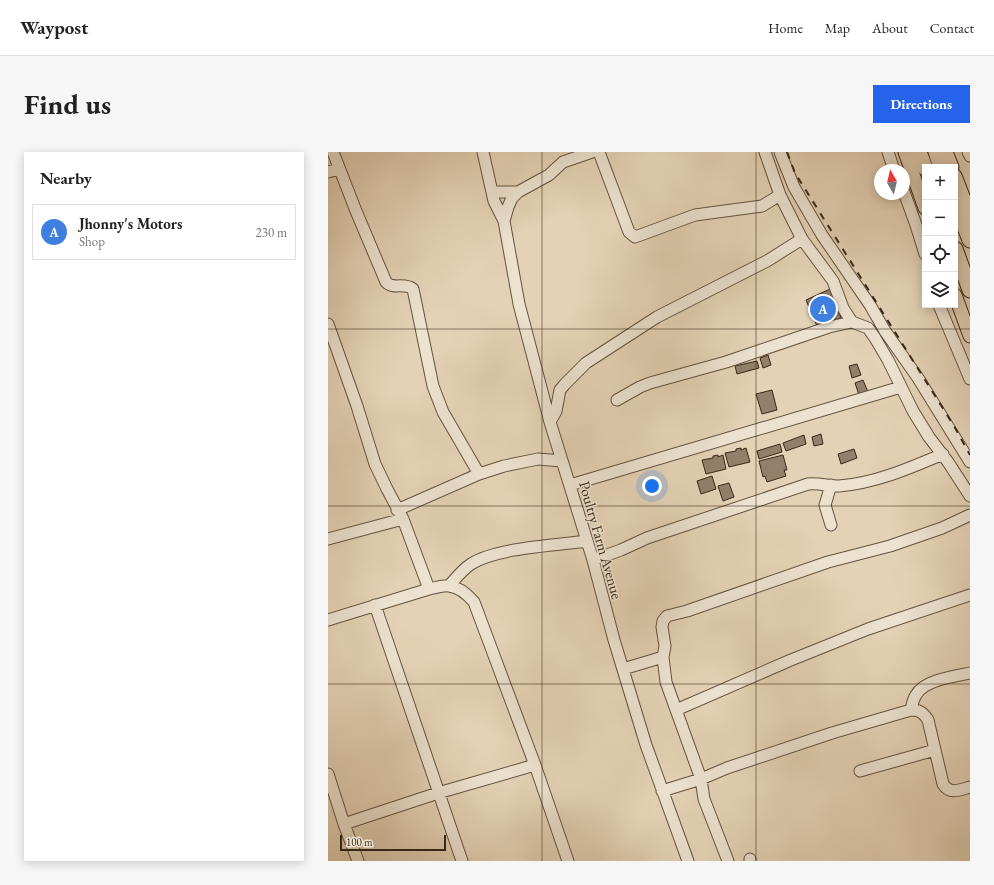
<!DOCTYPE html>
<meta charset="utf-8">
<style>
body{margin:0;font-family:"EB Garamond",serif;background:#f6f6f6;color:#222}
.controls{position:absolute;right:12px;top:12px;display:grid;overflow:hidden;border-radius:0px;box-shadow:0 2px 10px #0003}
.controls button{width:36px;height:36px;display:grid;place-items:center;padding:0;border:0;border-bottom:1px solid #e0e0e0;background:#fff;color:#222;font:20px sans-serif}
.compass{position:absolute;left:546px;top:12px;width:36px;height:36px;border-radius:50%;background:#fff;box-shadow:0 2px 10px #0003;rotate:352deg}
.scale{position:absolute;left:12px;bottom:10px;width:106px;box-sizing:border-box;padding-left:4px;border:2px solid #392717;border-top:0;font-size:11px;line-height:14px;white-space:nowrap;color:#392717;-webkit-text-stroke:3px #ede2d0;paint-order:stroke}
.you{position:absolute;left:324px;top:334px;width:14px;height:14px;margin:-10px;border:3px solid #fff;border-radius:50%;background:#1a73e8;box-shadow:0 0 0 6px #1a73e833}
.badge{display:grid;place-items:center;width:26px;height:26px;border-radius:50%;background:#2563eb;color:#fff;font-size:13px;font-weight:700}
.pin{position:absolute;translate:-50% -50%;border:2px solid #fff;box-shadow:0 1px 4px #0006}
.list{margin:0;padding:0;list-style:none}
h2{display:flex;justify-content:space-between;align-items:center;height:52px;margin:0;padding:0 16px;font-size:17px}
h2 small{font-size:13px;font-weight:400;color:#767676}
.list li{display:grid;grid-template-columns:26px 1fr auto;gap:12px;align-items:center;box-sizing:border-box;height:56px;margin:0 8px 8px;padding:0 8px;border:1px solid #e0e0e0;border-radius:0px}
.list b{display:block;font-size:15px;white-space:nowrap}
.list p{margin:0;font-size:13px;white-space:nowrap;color:#767676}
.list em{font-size:13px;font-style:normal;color:#767676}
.icon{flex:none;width:22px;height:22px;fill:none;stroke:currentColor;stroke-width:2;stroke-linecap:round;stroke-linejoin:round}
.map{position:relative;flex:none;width:642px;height:709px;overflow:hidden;border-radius:0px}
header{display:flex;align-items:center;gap:24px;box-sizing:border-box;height:56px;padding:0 20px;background:#fff;border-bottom:1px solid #e0e0e0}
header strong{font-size:19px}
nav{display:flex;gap:22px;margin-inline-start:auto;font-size:14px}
.intro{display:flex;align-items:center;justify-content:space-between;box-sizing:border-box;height:96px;padding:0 24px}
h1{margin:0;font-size:28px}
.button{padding:10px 18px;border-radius:0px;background:#2563eb;color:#fff;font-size:14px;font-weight:700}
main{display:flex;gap:24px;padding:0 24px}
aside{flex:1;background:#fff;border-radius:0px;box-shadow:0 2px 10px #0003}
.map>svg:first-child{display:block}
.building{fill:#92806a;stroke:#392717}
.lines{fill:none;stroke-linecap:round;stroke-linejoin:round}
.minor-casing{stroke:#64523f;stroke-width:13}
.major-casing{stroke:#392717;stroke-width:15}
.highway-casing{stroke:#392717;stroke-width:17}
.minor{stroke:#ede2d0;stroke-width:11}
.major{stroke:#e4d2b6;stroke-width:13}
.highway{stroke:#e4d2b6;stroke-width:15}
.rail{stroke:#392717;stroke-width:2;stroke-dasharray:7 7;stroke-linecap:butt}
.grid{fill:none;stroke:#392717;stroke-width:1;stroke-opacity:0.55}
.labels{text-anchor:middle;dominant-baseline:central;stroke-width:3;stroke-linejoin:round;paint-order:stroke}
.street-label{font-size:15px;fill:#392717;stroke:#ede2d0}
</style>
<header>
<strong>Waypost</strong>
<nav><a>Home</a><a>Map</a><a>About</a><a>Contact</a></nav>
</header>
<div class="intro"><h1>Find us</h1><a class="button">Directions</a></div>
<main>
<aside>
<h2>Nearby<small></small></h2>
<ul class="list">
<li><span class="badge" style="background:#3f7fe0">A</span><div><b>Jhonny's Motors</b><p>Shop</p></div><em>230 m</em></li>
</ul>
</aside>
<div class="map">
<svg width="642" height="709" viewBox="0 0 642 709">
<rect width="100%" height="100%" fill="#e4d2b6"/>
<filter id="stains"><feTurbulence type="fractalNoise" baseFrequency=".005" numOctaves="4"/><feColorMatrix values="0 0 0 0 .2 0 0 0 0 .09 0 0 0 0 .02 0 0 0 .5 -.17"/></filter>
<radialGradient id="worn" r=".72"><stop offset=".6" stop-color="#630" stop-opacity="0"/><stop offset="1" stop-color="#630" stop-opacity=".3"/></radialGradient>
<path class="building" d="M502 137 513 166 489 174 478 148Z
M440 203 443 213 435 216 432 206Z
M429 209 431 216 409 222 407 214Z
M529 212 533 223 524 226 521 214Z
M535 228 540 240 531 243 527 231Z
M444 238 449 258 434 262 428 242Z
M493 282 495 292 486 294 484 285Z
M476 283 478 292 458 299 455 291Z
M452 292 454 300 431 307 429 299Z
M413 296V298L418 296 422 310 401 315 397 301 408 299V297Z
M526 297 529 306 513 312 510 302Z
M390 303V305L395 303 398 317 378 322 374 308 385 306V304Z
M455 303 459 318H456L458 324 439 330 437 324 435 325 431 309Z
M384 324 388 337 373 342 369 329Z
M401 331 406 345 395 349 390 334Z"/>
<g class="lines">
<g class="minor-casing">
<path id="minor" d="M5 0 28 59 58 130C65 138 76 130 85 137L105 234 115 260 151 322
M155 0 166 49 176 69 191 152 222 270 265 408 286 488 318 593 360 709
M271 0 301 80 307 85 367 63 434 54 452 43
M437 0 452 43 474 87 505 129 515 156 524 170 540 176 547 186 560 208 585 259 601 285 620 310 642 344
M452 0 466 35 494 83 542 153 557 179 590 226 642 310
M560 0 566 18
M640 0 642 4
M0 20 11 17
M165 40H190
M576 40 588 73 597 102
M176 69 180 55 184 46 190 40 221 23 235 10 264 0
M611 153 642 227
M0 172 29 254 47 312 59 337 75 367 101 437C107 436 115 433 121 434 131 435 140 443 146 450L207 613 240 709
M289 248 312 235 322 231 398 210 501 175 524 170
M222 270 228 259 232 238 237 232 258 211 329 165 439 109 474 87
M242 333 573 235
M69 358 151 322 176 314 210 307 234 309
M503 373 497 353 503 333
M0 387 75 367
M265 408 293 398 319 386 480 332C491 331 501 334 511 334 548 331 582 316 615 302
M121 434C128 426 134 418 143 412 167 396 229 393 259 389
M47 453 134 709
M0 468 101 437
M335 505 337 494 334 475 335 469 339 464 359 459 500 410 562 394 614 376 642 363
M295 517 335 505 338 530 373 627 376 647 400 709
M348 558 463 508 540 477 642 443
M583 558C584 553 585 547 588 543 596 528 627 524 642 521
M532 619 607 598
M0 622 16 672 30 709
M334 639 373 627 399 616 504 581 583 558C591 558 595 560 600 568L615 632C622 643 631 638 642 635
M16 672 110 641 207 613
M422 707V709"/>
</g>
<g class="major-casing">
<path id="major" d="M577 0 597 56
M618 0 624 15
M627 24 642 62
M627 143 642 184"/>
</g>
<g class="highway-casing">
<path id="highway" d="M591 0 597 16
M608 0 613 15
M627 50 642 88
M627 97 642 138"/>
</g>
<use href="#minor" class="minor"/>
<use href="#major" class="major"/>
<use href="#highway" class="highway"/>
<path class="rail" d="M459 0 467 21 626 274 642 303"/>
</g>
<path class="grid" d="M214 0V709M428 0V709M0 177H642M0 354H642M0 532H642"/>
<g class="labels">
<g class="street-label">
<text transform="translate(273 388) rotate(74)">Poultry Farm Avenue</text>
</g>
</g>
<rect width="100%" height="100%" filter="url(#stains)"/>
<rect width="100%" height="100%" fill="url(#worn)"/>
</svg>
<div class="controls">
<button>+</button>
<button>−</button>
<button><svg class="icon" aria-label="locate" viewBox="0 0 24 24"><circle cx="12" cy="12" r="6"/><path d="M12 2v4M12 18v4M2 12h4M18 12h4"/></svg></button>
<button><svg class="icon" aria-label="layers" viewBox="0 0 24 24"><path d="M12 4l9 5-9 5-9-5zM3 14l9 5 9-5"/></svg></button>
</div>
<svg class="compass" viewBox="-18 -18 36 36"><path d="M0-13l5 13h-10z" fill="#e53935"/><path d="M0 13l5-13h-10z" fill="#767676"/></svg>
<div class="scale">100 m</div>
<div class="you"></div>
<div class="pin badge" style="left:495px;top:157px;background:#3f7fe0">A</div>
</div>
</main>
